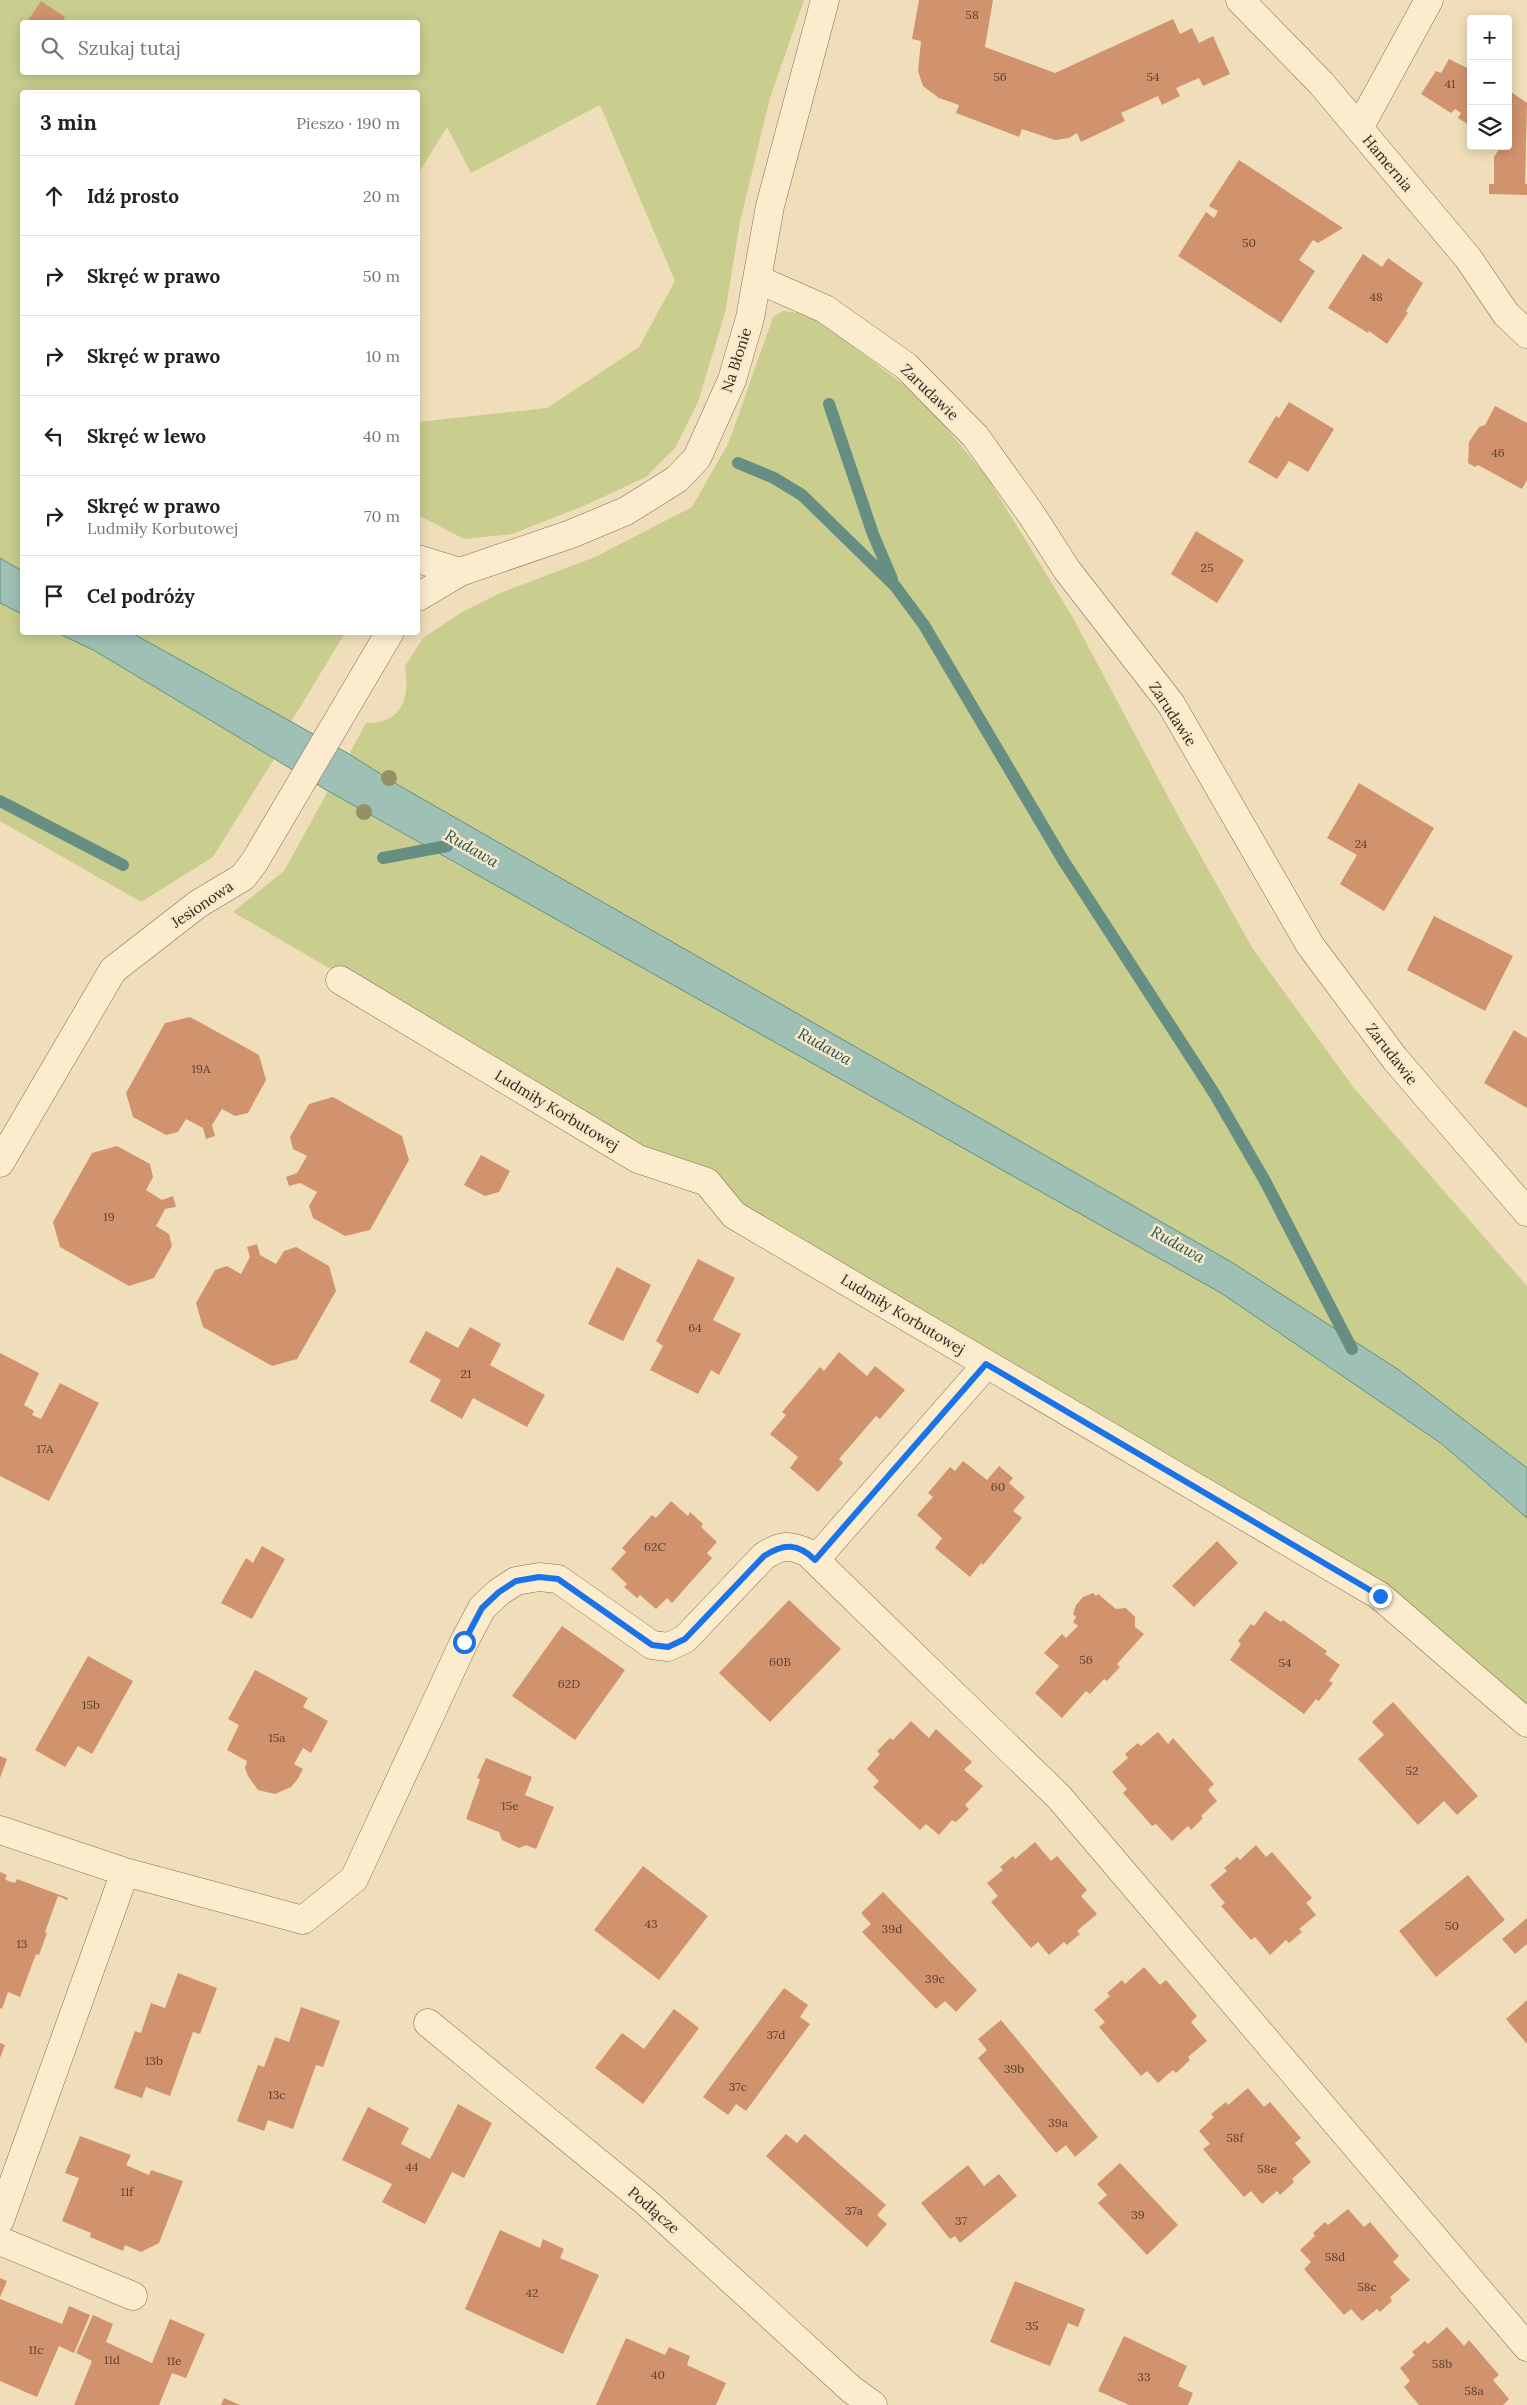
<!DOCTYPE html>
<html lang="pl">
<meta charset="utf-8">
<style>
body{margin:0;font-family:Lora,serif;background:#f6f6f6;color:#222}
.controls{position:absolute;right:15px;top:15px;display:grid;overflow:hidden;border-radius:5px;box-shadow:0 2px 12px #0003}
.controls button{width:45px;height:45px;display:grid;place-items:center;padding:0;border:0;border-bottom:1px solid #e0e0e0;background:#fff;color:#222;font:25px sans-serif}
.stop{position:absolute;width:15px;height:15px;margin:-11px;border:4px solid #1a73e8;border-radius:50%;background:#fff}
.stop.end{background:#1a73e8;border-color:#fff;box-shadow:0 1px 5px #0008}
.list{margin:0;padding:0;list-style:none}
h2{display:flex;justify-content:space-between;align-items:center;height:65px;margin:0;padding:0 20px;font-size:21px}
h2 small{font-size:16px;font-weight:400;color:#767676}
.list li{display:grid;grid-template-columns:32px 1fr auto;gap:15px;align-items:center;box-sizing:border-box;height:80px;padding:0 20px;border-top:1px solid #e0e0e0}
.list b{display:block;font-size:19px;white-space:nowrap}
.list p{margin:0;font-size:16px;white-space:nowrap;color:#767676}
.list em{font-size:16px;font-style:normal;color:#767676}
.icon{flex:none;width:28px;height:28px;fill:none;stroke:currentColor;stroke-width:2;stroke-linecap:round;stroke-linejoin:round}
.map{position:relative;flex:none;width:1527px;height:2405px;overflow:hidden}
.search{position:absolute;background:#fff;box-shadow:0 2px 12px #0003;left:20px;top:20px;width:400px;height:55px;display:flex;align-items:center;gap:12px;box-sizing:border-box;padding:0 18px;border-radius:5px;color:#767676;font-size:19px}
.panel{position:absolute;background:#fff;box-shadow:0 2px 12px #0003;left:20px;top:90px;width:400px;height:545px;border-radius:5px}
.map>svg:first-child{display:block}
.green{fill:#c9ce8e;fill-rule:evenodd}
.water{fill:#9fc0b5;stroke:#678e83}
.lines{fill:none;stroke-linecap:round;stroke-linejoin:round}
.stream{stroke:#678e83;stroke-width:12}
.building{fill:#d1936e}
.minor-casing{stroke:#886d54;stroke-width:29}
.minor{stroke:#fbecce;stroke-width:28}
.tree{fill:#949265}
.route{stroke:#1a73e8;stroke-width:6}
.labels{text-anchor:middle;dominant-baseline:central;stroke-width:5;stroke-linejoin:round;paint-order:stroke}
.number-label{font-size:12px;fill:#5d412f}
.street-label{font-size:15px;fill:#36261a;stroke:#f7e8ca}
.water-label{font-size:16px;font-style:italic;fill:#285752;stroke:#f7e8ca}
</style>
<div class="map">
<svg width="1527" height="2405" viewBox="0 0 1527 2405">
<rect width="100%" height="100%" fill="#f0deba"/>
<path class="green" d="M0 0H804L770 98 740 222 725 313 698 402 675 448 646 477 586 505 512 534 464 539 418 515V422L547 408 639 347 675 281 600 105 471 173 447 127 418 174V92H22V571L0 558ZM22 22H418V72H22Z
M783 311 800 313 827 326 922 399 987 477 1073 618 1181 821 1253 949 1354 1088 1527 1286V1714L1387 1586 233 912 284 871 328 791 465 869 400 786 349 754 366 723C372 722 380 723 386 720 408 710 408 686 405 666L423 638 462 612 500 593 595 557 692 507 729 442 773 317Z
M0 603 22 614V632L58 633 95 651 274 759 213 857 141 902 0 821Z
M132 633H345L291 722Z"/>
<path class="water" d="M0 558 22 571V614L0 603Z
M58 633H132L349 754 400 786 1233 1263 1399 1370 1527 1468V1518L1442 1444 1221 1293 328 791 95 651Z"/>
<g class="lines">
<path class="stream" d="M829 404 873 534 892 579
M738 463 774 478 802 495 895 586 924 625 1063 860 1214 1093 1265 1181 1352 1349
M0 801 123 865
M383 858 447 846"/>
</g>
<path class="building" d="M919 0H993L985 47 1055 73 1173 19 1180 34 1192 28 1199 43 1213 36 1230 74 1203 86 1199 78 1176 88 1180 96 1162 105 1158 96 1121 113 1125 121 1081 142 1077 133 1069 138 1055 140 1022 129 1019 137 956 113 959 105 939 98 923 86 918 71 921 41 912 39Z
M41 1 65 17 62 22H27Z
M1449 59 1471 70V126L1458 118 1461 113 1455 109 1451 113 1421 94 1436 71 1441 73Z
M1508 90 1527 103 1525 184H1527V195L1489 194V184H1494V157L1501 146H1508Z
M1239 160 1343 228 1318 243 1313 240 1299 260 1315 271 1281 323 1178 256 1206 212 1214 218 1218 211 1209 206Z
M1363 254 1382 267 1388 258 1423 283 1406 311 1408 313 1387 344 1369 331 1368 333 1328 308Z
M1289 402 1334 429 1308 472 1289 461 1277 479 1248 462 1276 416 1279 418Z
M1495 406 1527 423V480L1522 489 1478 465 1475 467 1468 463 1469 442 1479 427 1485 425Z
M1196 531 1244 560 1217 603 1171 574Z
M1359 783 1434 828 1384 911 1340 884 1357 855 1327 838Z
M1434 916 1513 956 1485 1011 1407 970Z
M190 1017 259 1055 266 1080 248 1113 235 1116 222 1109 212 1125 215 1136 206 1139 203 1128 186 1119 178 1132 166 1135 133 1117 126 1093 165 1023Z
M1514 1030 1527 1038V1108L1484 1083Z
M333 1097 402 1136 409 1160 370 1230 345 1236 313 1218 309 1206 317 1192 300 1183 289 1186 286 1177 297 1173 307 1156 293 1149 290 1137 309 1104Z
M117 1146 150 1164 153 1177 146 1190 162 1200 173 1196 176 1207 165 1209 156 1226 169 1234 172 1246 154 1278 129 1286 60 1247 53 1222 92 1153Z
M481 1155 510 1171 499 1192 485 1196 464 1185Z
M257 1244 260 1255 276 1264 284 1251 296 1247 329 1266 336 1291 297 1359 272 1366 203 1327 196 1303 215 1270 227 1266 241 1274 250 1257 247 1247Z
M698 1259 735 1278 713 1320 741 1334 719 1375 711 1370 698 1394 650 1370 663 1346 656 1341Z
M617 1267 651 1285 623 1341 588 1324Z
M470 1327 501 1344 490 1365 545 1395 527 1427 473 1398 462 1419 430 1401 441 1380 409 1362 426 1331 458 1348Z
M839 1352 867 1376 875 1366 905 1390 880 1419 876 1416 839 1459 843 1463 818 1492 790 1468 798 1457 770 1434 786 1415 782 1412 820 1367 824 1371Z
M0 1353 39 1373 24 1405 34 1411 32 1415 41 1419 60 1383 99 1403 49 1501 0 1476Z
M963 1461 987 1480 999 1466 1013 1478 1009 1483 1025 1497 1013 1511 1022 1518 983 1565 981 1563 970 1577 935 1548 942 1538 917 1515 933 1497 928 1493 950 1467 955 1471Z
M671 1501 688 1516 690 1512 703 1524 701 1527 717 1542 707 1553 712 1558 672 1603 667 1598 656 1609 640 1595 637 1598 624 1587 627 1584 611 1569 626 1552 622 1548 652 1515 656 1518Z
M1217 1541 1238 1563 1194 1607 1172 1586Z
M262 1546 285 1559 252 1619 221 1603 246 1558 253 1563Z
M1093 1593 1096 1596 1098 1594 1116 1609 1126 1608 1135 1617V1627L1144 1634 1117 1664 1120 1667 1107 1681 1104 1679 1090 1694 1086 1691 1062 1718 1035 1693 1059 1666 1044 1653 1062 1634 1066 1638 1078 1626 1073 1622 1076 1617 1073 1614 1076 1605 1083 1597Z
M789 1600 841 1649 770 1722 719 1673Z
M1265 1611 1281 1622 1283 1620 1327 1651 1325 1654 1340 1665 1329 1681 1333 1683 1319 1701 1316 1699 1304 1714 1230 1660 1241 1644 1238 1641 1251 1624 1254 1626Z
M562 1626 625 1670 575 1740 512 1696Z
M88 1656 133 1681 92 1754 78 1746 65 1767 35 1750Z
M255 1670 308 1698 303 1707 328 1721 311 1753 303 1748 294 1764 303 1769 297 1780 291 1787 275 1794 258 1790 248 1776 245 1768 247 1761 227 1750 239 1725 228 1719Z
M1393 1702 1478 1796 1457 1815 1444 1801 1418 1825 1358 1759 1384 1735 1372 1722Z
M911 1721 929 1738 936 1729 972 1762 964 1770 983 1786 965 1805 969 1809 956 1822 952 1820 939 1835 926 1824 920 1830 873 1787 879 1781 867 1769 880 1754 877 1751 890 1738 893 1740Z
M1158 1732 1168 1744 1173 1738 1214 1784 1208 1790 1217 1801 1201 1816 1203 1818 1191 1830 1188 1826 1172 1841 1156 1824 1152 1826 1123 1793 1127 1789 1112 1772 1128 1758 1125 1754 1138 1743 1141 1746Z
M0 1756 7 1759 0 1778Z
M486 1758 532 1777 525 1795 554 1807 536 1849 526 1845 519 1848 502 1840 499 1832 466 1819 480 1779 477 1778Z
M1035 1842 1051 1861 1057 1856 1087 1890 1081 1896 1097 1914 1077 1931 1080 1934 1067 1945 1064 1942 1049 1955 1038 1942 1031 1948 991 1902 998 1896 987 1883 1003 1870 1000 1867 1013 1856 1015 1859Z
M1256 1845 1266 1857 1272 1852 1312 1898 1306 1903 1316 1915 1299 1929 1302 1932 1289 1943 1286 1940 1270 1955 1255 1937 1251 1940 1221 1906 1225 1903 1210 1885 1227 1871 1224 1868 1237 1857 1240 1860Z
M643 1866 708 1916 659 1980 594 1930Z
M0 1872 7 1875 5 1879 8 1881 15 1883 17 1879 68 1898 67 1900 58 1896 45 1932 47 1933 39 1955 36 1954 20 1997 8 1992 2 2009 0 2008Z
M1468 1875 1505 1920 1436 1977 1399 1931Z
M883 1892 977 1990 956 2012 945 2001 936 2009 862 1932 871 1924 861 1913Z
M1527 1918V1944L1515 1954 1502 1939Z
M1144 1967 1160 1985 1166 1980 1197 2016 1191 2022 1207 2041 1188 2057 1190 2060 1176 2073 1173 2070 1158 2083 1147 2071 1141 2076 1099 2027 1105 2022 1094 2010 1110 1996 1107 1993 1122 1980 1125 1984Z
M178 1973 217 1988 200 2034 193 2032 170 2096 146 2087 142 2098 114 2088 135 2031 141 2033 151 2003 165 2008Z
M784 1988 808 2005 800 2017 810 2024 746 2111 736 2104 728 2115 703 2097Z
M1527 2000V2044L1506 2019Z
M301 2007 340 2021 323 2067 316 2065 293 2129 268 2120 264 2131 237 2121 258 2065 264 2067 275 2037 289 2042Z
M674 2009 699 2028 643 2104 595 2068 622 2033 644 2049Z
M1001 2020 1098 2137 1075 2157 1066 2145 1056 2153 978 2058 987 2050 978 2039Z
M0 2043 5 2045 0 2058Z
M1248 2088 1264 2107 1270 2102 1301 2138 1295 2143 1311 2162 1292 2179 1294 2182 1280 2195 1277 2191 1262 2204 1251 2191 1244 2197 1224 2174 1203 2149 1210 2144 1199 2131 1214 2117 1211 2114 1226 2102 1228 2105Z
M458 2104 492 2123 464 2178 452 2172 425 2224 382 2202 392 2184 342 2160 368 2107 409 2128 401 2144 430 2159Z
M786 2134 797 2143 805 2134 886 2205 877 2215 887 2224 867 2247 766 2156Z
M80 2136 131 2155 126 2165 149 2175 151 2170 183 2181 159 2243 141 2252 125 2245 123 2251 90 2237 91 2233 62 2221 79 2178 65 2173Z
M1120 2163 1178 2225 1147 2255 1098 2203 1107 2195 1097 2184Z
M968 2165 984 2186 999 2174 1017 2196 960 2243 955 2236 950 2239 921 2203Z
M1348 2209 1364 2227 1370 2222 1399 2256 1393 2262 1410 2280 1390 2297 1392 2301 1380 2312 1377 2309 1362 2321 1351 2309 1344 2315 1304 2269 1311 2262 1300 2250 1315 2236 1313 2233 1325 2222 1328 2225Z
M500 2230 540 2248 543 2239 564 2249 560 2258 599 2275 563 2354 465 2309Z
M0 2278 7 2281 0 2297Z
M1015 2281 1085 2309 1078 2327 1068 2323 1050 2366 990 2342Z
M0 2299 62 2324 69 2306 90 2315 74 2353 59 2346 37 2397 0 2381Z
M93 2315 113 2324 106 2342 152 2363 170 2319 205 2334 186 2378 172 2373 159 2405H74L92 2361 76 2353Z
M1447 2327 1464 2346 1469 2340 1499 2375 1493 2380 1509 2399 1503 2405H1419L1404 2387 1410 2381 1400 2368 1415 2355 1412 2352 1425 2341 1428 2344Z
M1124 2336 1187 2366 1178 2386 1193 2393 1188 2405H1129L1098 2391Z
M626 2338 665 2355 669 2347 690 2356 687 2365 726 2383 716 2405H596Z
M224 2398 240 2405H221Z"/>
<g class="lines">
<g class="minor-casing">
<path id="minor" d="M1240 0 1321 83 1468 258 1506 314 1527 334
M1359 128 1429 0
M757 279 825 309 906 366 975 436 1031 514 1067 570 1171 704 1310 945 1395 1059 1527 1212
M418 559 460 572
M418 597 460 572 571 534 626 511 677 479 697 458 732 380 750 318 770 206 825 0
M340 980 638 1159 707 1182 734 1215 1380 1596 1527 1723
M0 1163 113 970 198 904 243 877 255 861 390 632
M815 1560 987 1364
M0 1830 125 1872 303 1920 354 1879 464 1642 482 1608 499 1592 516 1581 539 1577 558 1579 652 1645 668 1647 685 1639 764 1556C781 1545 790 1544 808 1553L1059 1797 1527 2347
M428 2023 646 2202 851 2389 873 2405
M0 2220 125 1872
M0 2241 133 2296"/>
</g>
<use href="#minor" class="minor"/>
</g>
<g class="tree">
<circle cx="389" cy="778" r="8"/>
<circle cx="364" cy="812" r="8"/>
</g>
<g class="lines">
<path class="route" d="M464 1642 482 1608 499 1592 516 1581 539 1577 558 1579 652 1645 668 1647 685 1639 764 1556C784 1543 798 1543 815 1560L986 1364 1380 1596"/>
</g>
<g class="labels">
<g class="number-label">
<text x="972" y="14">58</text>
<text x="1000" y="76">56</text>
<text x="1153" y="76">54</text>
<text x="1450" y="83">41</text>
<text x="1249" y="242">50</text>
<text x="1376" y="296">48</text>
<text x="1498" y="452">46</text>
<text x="1207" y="567">25</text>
<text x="1361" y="843">24</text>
<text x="201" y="1068">19A</text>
<text x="109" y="1216">19</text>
<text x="695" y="1327">64</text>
<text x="466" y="1373">21</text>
<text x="45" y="1448">17A</text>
<text x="998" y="1486">60</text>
<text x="655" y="1546">62C</text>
<text x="1086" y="1659">56</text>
<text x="780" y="1661">60B</text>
<text x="1285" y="1662">54</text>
<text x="569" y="1683">62D</text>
<text x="91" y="1704">15b</text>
<text x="277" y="1737">15a</text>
<text x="1412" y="1770">52</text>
<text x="510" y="1805">15e</text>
<text x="651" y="1923">43</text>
<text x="1452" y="1925">50</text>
<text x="892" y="1928">39d</text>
<text x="22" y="1943">13</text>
<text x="935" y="1978">39c</text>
<text x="776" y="2034">37d</text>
<text x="154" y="2060">13b</text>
<text x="1014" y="2068">39b</text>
<text x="738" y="2086">37c</text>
<text x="277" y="2094">13c</text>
<text x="1058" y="2122">39a</text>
<text x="1235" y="2137">58f</text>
<text x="412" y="2166">44</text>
<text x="1267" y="2168">58e</text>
<text x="127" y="2191">11f</text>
<text x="854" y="2210">37a</text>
<text x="1138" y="2214">39</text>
<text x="961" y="2220">37</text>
<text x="1335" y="2256">58d</text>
<text x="1367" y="2286">58c</text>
<text x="532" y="2292">42</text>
<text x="1032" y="2325">35</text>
<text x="36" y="2349">11c</text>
<text x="112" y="2359">11d</text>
<text x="174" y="2360">11e</text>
<text x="1442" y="2363">58b</text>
<text x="658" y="2374">40</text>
<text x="1144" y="2376">33</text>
<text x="1474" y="2390">58a</text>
</g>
<g class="street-label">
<text transform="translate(1388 163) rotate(50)">Hamernia</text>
<text transform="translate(736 360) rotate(-72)">Na Błonie</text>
<text transform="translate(930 392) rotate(44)">Zarudawie</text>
<text transform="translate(1173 714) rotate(57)">Zarudawie</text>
<text transform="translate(202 904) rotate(-34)">Jesionowa</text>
<text transform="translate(1392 1054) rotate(52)">Zarudawie</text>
<text transform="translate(557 1110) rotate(31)">Ludmiły Korbutowej</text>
<text transform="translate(903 1314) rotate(31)">Ludmiły Korbutowej</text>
<text transform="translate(654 2210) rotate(41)">Podłącze</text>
</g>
<g class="water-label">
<text transform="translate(472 848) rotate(30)">Rudawa</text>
<text transform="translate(825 1046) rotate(29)">Rudawa</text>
<text transform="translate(1178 1244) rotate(29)">Rudawa</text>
</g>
</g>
</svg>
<div class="controls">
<button>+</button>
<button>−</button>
<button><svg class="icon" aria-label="layers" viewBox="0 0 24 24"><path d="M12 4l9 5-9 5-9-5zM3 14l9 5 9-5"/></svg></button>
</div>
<div class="stop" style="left:464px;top:1642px"></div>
<div class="stop end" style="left:1380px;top:1596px"></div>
<div class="search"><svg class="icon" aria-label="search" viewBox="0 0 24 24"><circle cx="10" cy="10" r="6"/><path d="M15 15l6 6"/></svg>Szukaj tutaj</div>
<section class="panel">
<h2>3 min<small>Pieszo · 190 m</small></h2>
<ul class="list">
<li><svg class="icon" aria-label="ahead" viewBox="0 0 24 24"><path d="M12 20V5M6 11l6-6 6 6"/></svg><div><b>Idź prosto</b></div><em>20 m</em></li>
<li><svg class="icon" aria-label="right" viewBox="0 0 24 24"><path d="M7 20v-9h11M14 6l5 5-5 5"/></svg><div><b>Skręć w prawo</b></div><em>50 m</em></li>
<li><svg class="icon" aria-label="right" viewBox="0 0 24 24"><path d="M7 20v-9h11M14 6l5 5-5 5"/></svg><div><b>Skręć w prawo</b></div><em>10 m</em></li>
<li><svg class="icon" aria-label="left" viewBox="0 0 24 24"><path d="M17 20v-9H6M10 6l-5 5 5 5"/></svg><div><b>Skręć w lewo</b></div><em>40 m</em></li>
<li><svg class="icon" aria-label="right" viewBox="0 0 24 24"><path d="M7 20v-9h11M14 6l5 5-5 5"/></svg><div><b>Skręć w prawo</b><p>Ludmiły Korbutowej</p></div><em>70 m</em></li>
<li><svg class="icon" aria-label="arrive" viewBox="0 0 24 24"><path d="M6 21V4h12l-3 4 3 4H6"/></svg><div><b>Cel podróży</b></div></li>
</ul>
</section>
</div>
